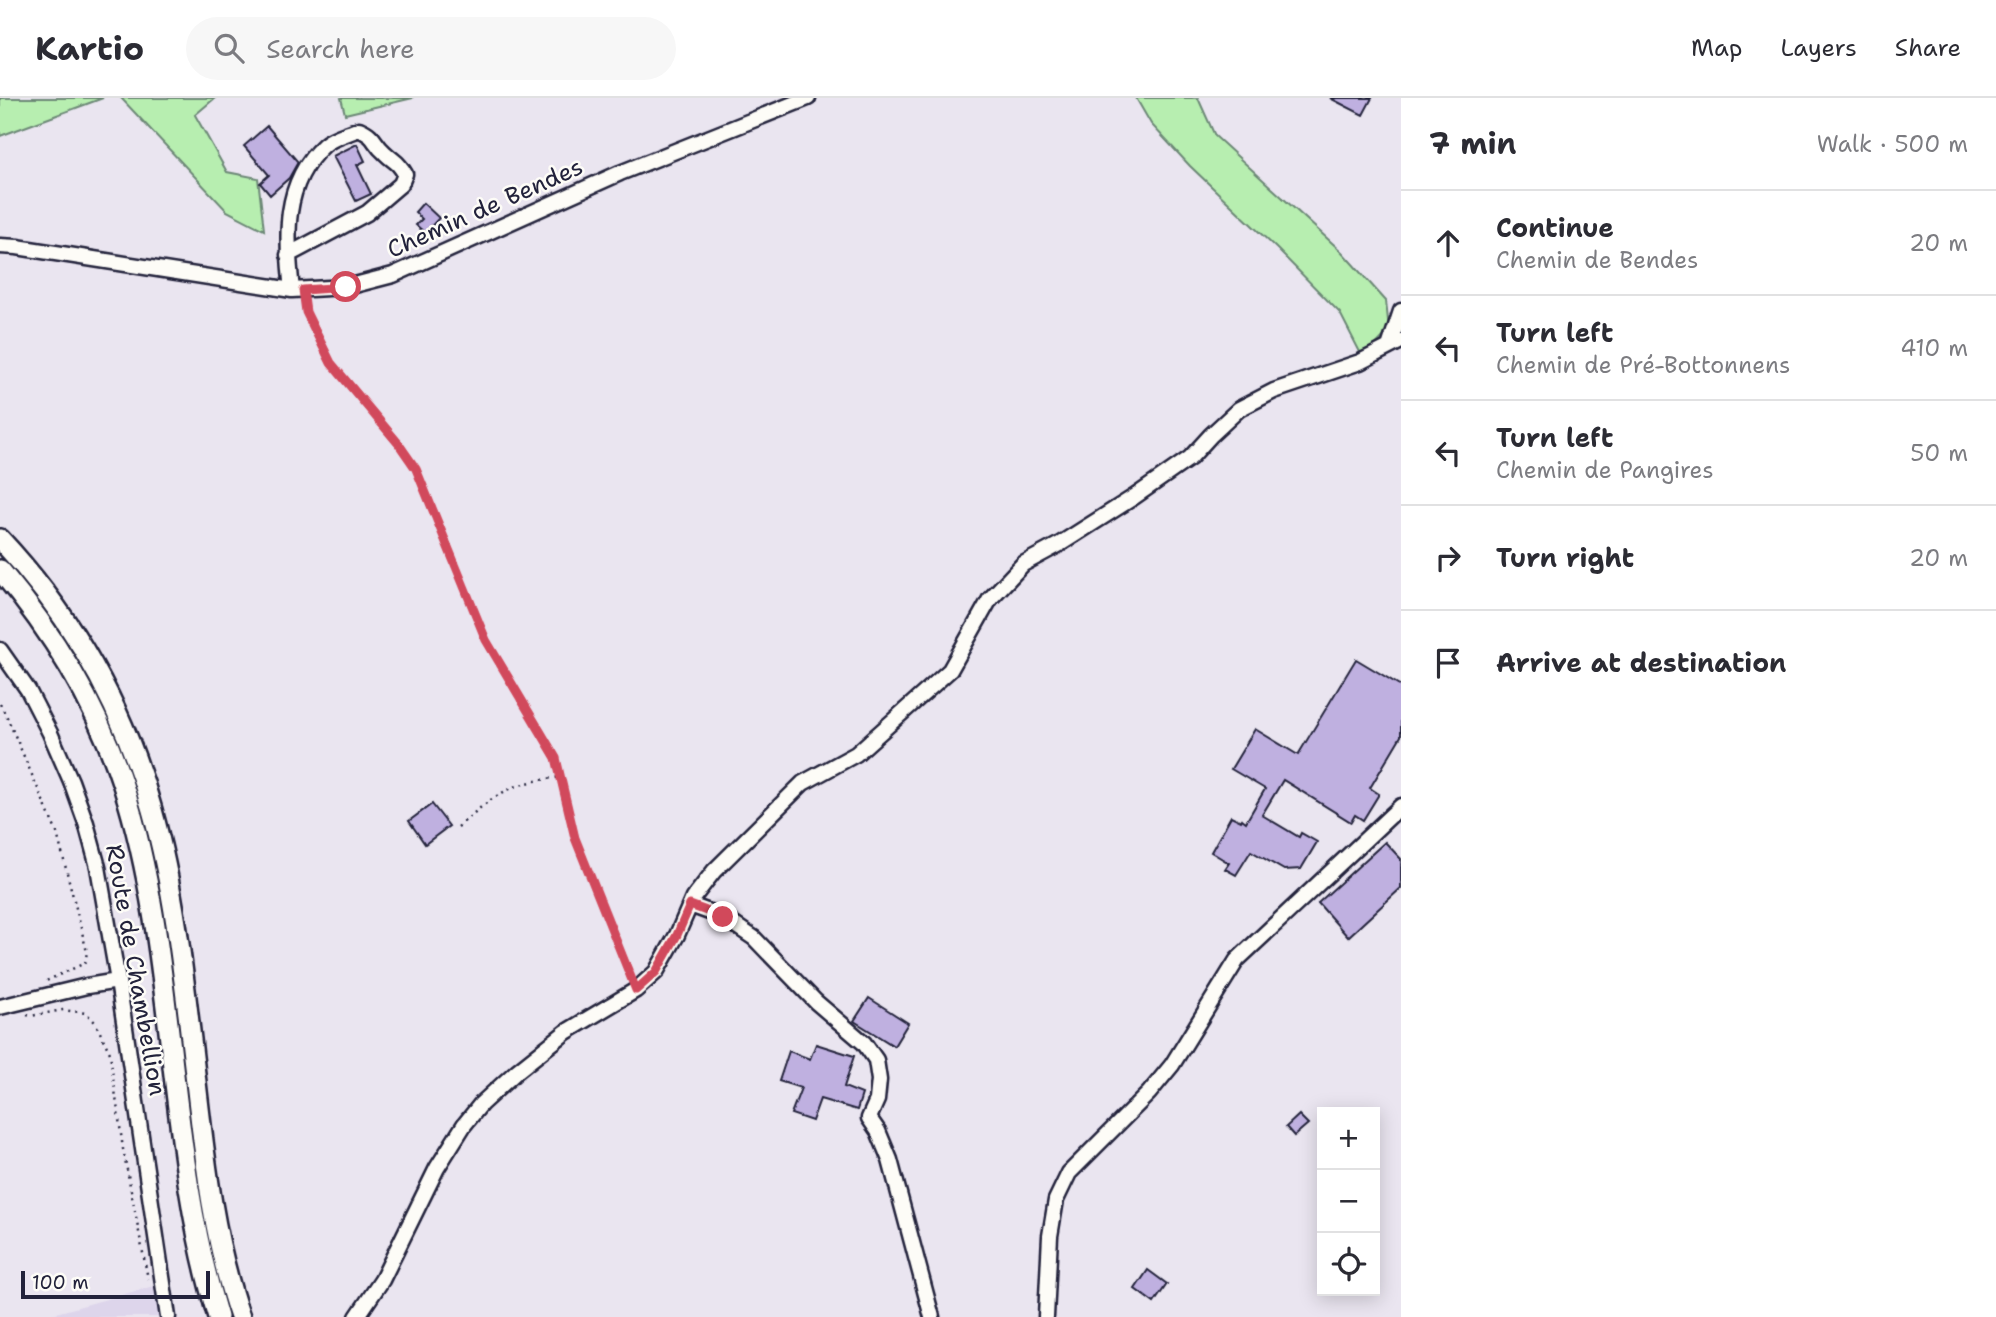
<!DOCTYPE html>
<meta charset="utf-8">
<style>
body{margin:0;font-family:"Shantell Sans",sans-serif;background:#f7f7f7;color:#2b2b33}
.controls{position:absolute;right:21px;bottom:21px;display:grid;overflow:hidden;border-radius:0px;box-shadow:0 4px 18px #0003}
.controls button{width:63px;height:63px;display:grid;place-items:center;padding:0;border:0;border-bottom:2px solid #e1e1e2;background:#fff;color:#2b2b33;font:35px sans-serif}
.scale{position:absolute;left:21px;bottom:18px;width:189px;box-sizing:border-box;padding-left:7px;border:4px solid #22223b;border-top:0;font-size:19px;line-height:24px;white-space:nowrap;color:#22223b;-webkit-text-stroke:5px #fdfcf7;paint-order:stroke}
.stop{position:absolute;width:21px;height:21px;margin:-16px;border:5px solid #d1495b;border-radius:50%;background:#fff}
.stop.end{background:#d1495b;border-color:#fff;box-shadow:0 2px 7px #0008}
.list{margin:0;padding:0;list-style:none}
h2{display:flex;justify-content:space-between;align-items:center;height:91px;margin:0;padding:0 28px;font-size:30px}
h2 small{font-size:23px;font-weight:400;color:#7c7c81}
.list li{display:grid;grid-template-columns:46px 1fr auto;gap:21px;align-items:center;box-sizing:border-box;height:105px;padding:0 28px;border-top:2px solid #e1e1e2}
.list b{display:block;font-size:26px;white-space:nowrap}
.list p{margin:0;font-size:23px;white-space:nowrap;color:#7c7c81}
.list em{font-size:23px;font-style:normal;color:#7c7c81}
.icon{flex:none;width:38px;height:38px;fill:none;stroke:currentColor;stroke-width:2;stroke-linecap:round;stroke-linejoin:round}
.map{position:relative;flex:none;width:1401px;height:1219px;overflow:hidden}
header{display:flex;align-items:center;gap:42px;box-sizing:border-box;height:98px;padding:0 35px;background:#fff;border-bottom:2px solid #e1e1e2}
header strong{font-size:33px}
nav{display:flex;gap:38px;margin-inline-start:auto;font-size:24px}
.search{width:490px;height:63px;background:#f7f7f7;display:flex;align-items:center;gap:18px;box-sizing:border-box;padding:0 24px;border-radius:38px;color:#7c7c81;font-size:26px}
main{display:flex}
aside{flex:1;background:#fff}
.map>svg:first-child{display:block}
.built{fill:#ddd5eb}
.green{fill:#b7eeb0;stroke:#6c8876;stroke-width:2}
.building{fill:#bfb0e0;stroke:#22223b;stroke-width:2}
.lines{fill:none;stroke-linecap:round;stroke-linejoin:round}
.minor-casing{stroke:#22223b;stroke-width:19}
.highway-casing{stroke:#22223b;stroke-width:24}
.path{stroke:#22223b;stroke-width:2.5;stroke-dasharray:2 5;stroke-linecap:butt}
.minor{stroke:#fdfcf7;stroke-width:14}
.highway{stroke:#fdfcf7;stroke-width:19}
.route{stroke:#d1495b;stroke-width:9}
.labels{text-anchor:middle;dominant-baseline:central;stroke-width:5;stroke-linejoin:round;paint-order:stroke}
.street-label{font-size:24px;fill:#22223b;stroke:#fdfcf7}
</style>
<header>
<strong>Kartio</strong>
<div class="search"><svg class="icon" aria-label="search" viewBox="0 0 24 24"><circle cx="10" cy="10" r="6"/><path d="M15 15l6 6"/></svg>Search here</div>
<nav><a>Map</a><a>Layers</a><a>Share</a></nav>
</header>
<main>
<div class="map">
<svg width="1401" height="1219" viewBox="0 0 1401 1219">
<rect width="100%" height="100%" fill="#eae5f0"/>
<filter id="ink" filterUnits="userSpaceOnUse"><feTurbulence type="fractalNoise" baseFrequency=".0143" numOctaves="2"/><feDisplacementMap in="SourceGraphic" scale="14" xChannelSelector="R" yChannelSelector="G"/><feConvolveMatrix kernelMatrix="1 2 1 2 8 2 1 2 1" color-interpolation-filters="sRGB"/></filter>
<g filter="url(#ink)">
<path class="built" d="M157 1187 163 1219H42Z"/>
<path class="green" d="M0 0H103L0 38Z
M121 0H215L195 17 227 74 258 80 264 132 227 113Z
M341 0H413L345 16Z
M1136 0H1198L1215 38 1342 154 1386 203 1389 233 1363 260 1340 215 1277 151 1190 68 1151 26Z"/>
<path class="building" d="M1330 0H1372L1363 17Z
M267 28 298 64 289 80 270 97 260 85 269 77 244 48Z
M357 46 365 63 357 67 371 96 356 103 333 58Z
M423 105 439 120 425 135 416 127 422 121 415 114Z
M1356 561 1401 588V638L1370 690 1379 696 1363 722 1355 717 1351 724 1283 682 1262 717 1299 739 1301 735 1317 744 1301 771 1284 772 1251 753 1236 777 1225 771 1229 765 1211 754 1231 718 1241 723 1242 721 1246 724 1265 691 1231 671 1255 631 1298 657Z
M432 706 449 728 425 746 409 723Z
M1385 744 1401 761V790L1348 839 1318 805Z
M869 900 908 925 894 948 854 923Z
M816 946 854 958 844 989 862 996 857 1012 820 1001 812 1023 791 1016 801 990 779 983 789 953 810 961Z
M1299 1017 1308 1026 1294 1038 1286 1029Z
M1148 1172 1167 1186 1154 1205 1135 1191Z"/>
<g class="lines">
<g class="minor-casing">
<path id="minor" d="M0 148 17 149 292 192 347 189 393 177 620 75 808 0
M288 157 367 115 401 86 405 76C397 62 395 65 385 55 372 44 377 39 359 31 348 36 333 39 324 47 282 85 286 140 292 192
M1389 249 1401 213
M0 552 28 592 50 635 71 683 86 725 98 769 118 883 168 1219
M690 807 723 819 754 840 816 904 864 945 876 962 879 982 877 1002 869 1020 878 1033 890 1062 932 1219
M0 909 87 888 118 883
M357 1219 382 1182 437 1070 464 1027 481 1006 517 973 566 934 636 892 656 874 677 837 693 800 714 773 803 685 856 656 950 572 990 501 1023 466 1060 446 1134 399 1190 360 1211 337 1239 311 1274 293 1360 264 1401 243
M1046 1219 1050 1138 1056 1102 1069 1075 1149 995 1172 967 1237 862 1401 708"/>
</g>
<g class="highway-casing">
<path id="highway" d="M0 441C72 518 124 610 152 712 177 801 185 893 196 984 205 1063 214 1144 240 1219
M0 472C54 536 97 607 123 687 178 860 165 1046 218 1219"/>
</g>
<path class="path" d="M304 205 312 229 331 265 398 345 416 371 487 542 556 660 575 740 631 880
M0 606 7 619 57 735 87 854 85 865 46 883
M458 729C496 695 510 685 561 679
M27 917 31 918 63 912 86 915 95 924 110 955 123 1051 148 1181"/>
<use href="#minor" class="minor"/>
<use href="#highway" class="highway"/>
</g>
</g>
<g class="lines" filter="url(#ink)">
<path class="route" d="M346 189 303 192 306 214 331 265 398 345 416 371 486 542 556 660 575 740 636 892 656 874 677 837 690 807 723 819"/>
</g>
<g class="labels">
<g class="street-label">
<text transform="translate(485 110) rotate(-24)">Chemin de Bendes</text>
<text transform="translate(136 872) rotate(80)">Route de Chambellion</text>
</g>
</g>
</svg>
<div class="controls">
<button>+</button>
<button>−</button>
<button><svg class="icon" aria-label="locate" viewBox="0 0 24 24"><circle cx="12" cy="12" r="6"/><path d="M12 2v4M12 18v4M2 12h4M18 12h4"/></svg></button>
</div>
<div class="scale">100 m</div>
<div class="stop" style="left:346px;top:189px"></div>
<div class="stop end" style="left:723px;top:819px"></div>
</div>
<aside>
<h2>7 min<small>Walk · 500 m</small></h2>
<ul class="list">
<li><svg class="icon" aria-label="ahead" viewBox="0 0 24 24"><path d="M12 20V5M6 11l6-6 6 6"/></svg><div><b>Continue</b><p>Chemin de Bendes</p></div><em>20 m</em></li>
<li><svg class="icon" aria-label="left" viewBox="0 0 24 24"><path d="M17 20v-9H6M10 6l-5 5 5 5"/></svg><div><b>Turn left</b><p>Chemin de Pré-Bottonnens</p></div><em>410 m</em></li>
<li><svg class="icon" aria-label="left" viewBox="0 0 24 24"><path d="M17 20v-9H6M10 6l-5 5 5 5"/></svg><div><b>Turn left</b><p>Chemin de Pangires</p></div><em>50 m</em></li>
<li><svg class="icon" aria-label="right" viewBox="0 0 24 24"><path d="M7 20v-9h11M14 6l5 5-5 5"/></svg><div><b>Turn right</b></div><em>20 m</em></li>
<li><svg class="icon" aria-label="arrive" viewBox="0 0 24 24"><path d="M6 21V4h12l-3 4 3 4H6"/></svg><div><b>Arrive at destination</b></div></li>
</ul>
</aside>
</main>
